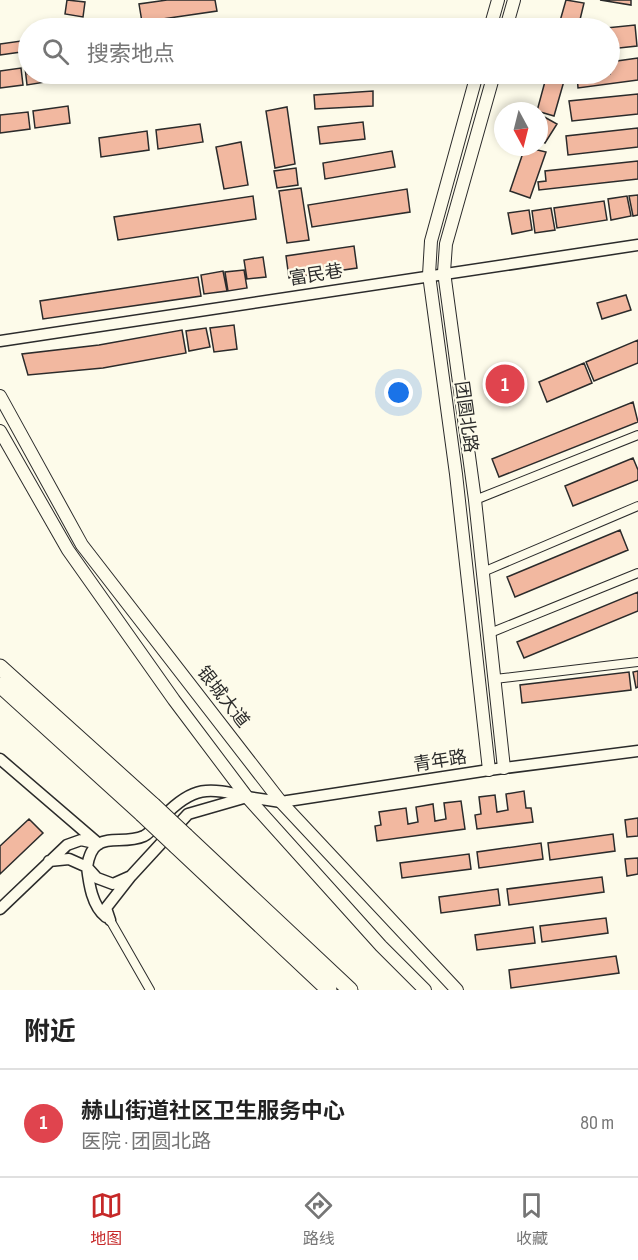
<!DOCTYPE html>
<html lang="zh">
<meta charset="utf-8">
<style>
body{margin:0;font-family:"Sofia Sans Condensed","Noto Sans SC",sans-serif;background:#f2f2f2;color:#222}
.compass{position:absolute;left:494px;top:102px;width:54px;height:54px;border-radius:50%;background:#fff;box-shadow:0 3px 9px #0003;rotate:173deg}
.you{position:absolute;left:399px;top:393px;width:21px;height:21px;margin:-15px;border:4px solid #fff;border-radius:50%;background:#1a73e8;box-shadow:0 0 0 9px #1a73e833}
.badge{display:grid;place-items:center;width:39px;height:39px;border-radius:50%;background:#c62828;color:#fff;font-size:20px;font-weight:700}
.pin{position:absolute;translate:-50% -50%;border:3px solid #fff;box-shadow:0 2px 6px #0006}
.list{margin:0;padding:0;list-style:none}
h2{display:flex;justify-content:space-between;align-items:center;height:78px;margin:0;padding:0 24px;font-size:26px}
h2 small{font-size:20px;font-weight:400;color:#767676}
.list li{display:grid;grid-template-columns:39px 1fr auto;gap:18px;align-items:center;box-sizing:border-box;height:108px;padding:0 24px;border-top:2px solid #e0e0e0}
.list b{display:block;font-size:22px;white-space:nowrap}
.list p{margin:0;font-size:20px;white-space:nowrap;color:#767676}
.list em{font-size:20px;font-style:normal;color:#767676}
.icon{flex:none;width:33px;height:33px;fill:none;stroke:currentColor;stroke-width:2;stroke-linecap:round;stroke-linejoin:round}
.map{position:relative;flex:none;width:638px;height:990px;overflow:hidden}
.search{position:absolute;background:#fff;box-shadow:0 3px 9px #0003;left:18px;right:18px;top:18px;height:66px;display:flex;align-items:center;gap:15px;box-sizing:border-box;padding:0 21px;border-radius:33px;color:#767676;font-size:22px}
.sheet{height:186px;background:#fff}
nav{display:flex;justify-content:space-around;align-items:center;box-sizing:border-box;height:84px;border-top:2px solid #e0e0e0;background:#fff;font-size:16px;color:#767676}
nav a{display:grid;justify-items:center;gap:3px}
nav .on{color:#c62828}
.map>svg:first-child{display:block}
.building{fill:#f2b8a0;stroke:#2b2b2b;stroke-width:1.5}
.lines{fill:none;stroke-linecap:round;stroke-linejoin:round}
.minor-casing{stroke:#2b2b2b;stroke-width:10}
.tertiary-casing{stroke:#2b2b2b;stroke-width:13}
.secondary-casing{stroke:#2b2b2b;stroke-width:14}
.primary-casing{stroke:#2b2b2b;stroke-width:14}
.motorway-casing{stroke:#2b2b2b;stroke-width:17}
.minor{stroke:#fdfbea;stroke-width:8}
.tertiary{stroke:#fdfbea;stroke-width:10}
.secondary{stroke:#fdfbea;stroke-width:12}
.primary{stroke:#fdfbea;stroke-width:12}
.motorway{stroke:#fdfbea;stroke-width:15}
.motorway-bridge-casing{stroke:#2b2b2b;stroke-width:17;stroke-linecap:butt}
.motorway-bridge{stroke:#fdfbea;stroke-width:15}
.labels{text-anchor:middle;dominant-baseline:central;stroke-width:4.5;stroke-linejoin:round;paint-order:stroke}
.street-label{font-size:18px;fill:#2b2b2b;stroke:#fdfbea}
</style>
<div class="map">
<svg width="638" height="990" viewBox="0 0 638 990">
<rect width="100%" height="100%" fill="#fdfbea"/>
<path class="building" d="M67 0 85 2 83 17 65 14Z
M167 0H215L217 11 142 22 139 4Z
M566 0 584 3 578 28H558Z
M600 0H631V5Z
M635 25 637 46 610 49V28H606Z
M28 40V51L0 55V44Z
M638 58V80L578 88 577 74H610V62Z
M25 67H28V74H63L64 79 27 85Z
M21 68 23 85 0 88V71Z
M310 74H379L380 76 311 80Z
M547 74H566L554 116 537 111Z
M373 91V106L315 109 314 95Z
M638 94V114L572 121 569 101Z
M68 106 70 123 35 128 33 111Z
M287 107 295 164 275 168 266 111Z
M28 112 30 129 0 133V115Z
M539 114 557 124 545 143 539 140Z
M363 122 365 139 320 144 318 127Z
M200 124 203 142 158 149 156 130Z
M638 128V147L568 155 566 136Z
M147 131 149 150 101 157 99 138Z
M241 142 248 185 224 189 216 147Z
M525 147 546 152 530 198 510 191Z
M392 151 395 167 325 179 323 163Z
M638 161V179L539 190 538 182 546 181 545 171Z
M296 168 298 185 277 188 274 171Z
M301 188 309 240 287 243 279 191Z
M407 189 410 212 312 227 308 205Z
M638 195V215L633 216 629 196Z
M253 196 256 219 118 240 114 217Z
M627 196 631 216 611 220 608 199Z
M604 201 607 220 557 228 554 208Z
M551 208 555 230 535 233 532 211Z
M529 210 532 230 512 234 508 213Z
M354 246 357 268 289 278 286 256Z
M263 257 266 277 247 279 244 260Z
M244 270 247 288 228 291 225 272Z
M223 271 227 291 204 294 201 275Z
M198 277 201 296 43 319 40 301Z
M626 295 631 310 602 319 597 303Z
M234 325 237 349 214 352 210 328Z
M206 328 210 347 189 351 186 331Z
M182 330 186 353 103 368 28 375 22 354 99 345Z
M638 340V363L594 381 586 362Z
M584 363 592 383 547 402 539 382Z
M633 402 638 422 499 477 492 459Z
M633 458 638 470V480L573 506 565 486Z
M620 530 628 550 515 597 507 577Z
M638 592V611L524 658 517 642Z
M638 671V687L636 688 633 672Z
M629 672 631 690 522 703 520 685Z
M524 791 526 808H531L533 822 477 829 475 815 481 814 479 797 495 795 497 812 508 810 506 794Z
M461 801 465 829 377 841 375 826 381 825 379 812 406 808 408 824 418 822 416 807 433 804 435 821 446 819 444 803Z
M638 818V836L627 837 625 820Z
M29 819 43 833 0 874V846Z
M613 834 615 851 550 860 548 843Z
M541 843 543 859 479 868 477 852Z
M469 854 471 869 402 878 400 863Z
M638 858V874L627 876 625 859Z
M602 877 604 892 509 905 507 889Z
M498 889 500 905 441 913 439 897Z
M606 918 608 933 542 942 540 926Z
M533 927 535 943 477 950 475 935Z
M616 956 619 973 511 988 509 970Z"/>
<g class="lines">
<g class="minor-casing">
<path id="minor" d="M475 500 638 435
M483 572 638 506
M490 633 638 573
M495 679 638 662
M110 920 150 990"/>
</g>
<g class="tertiary-casing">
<path id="tertiary" d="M0 341 638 245
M0 759 99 844 81 840 67 845 0 909
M247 797 281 802 489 770 638 751
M49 861 69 859 87 867C89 884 92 906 106 917
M110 920 106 908 131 876 188 814 247 797C208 787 193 786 164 816 158 822 152 832 144 836 119 847 93 827 87 867L97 878 113 884 131 876"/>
</g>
<g class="secondary-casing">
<path id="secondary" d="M490 28 498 0
M506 28 514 0
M477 74 431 241 429 275 456 474 489 770
M494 74 446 244 444 272 475 500 504 768"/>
</g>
<g class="primary-casing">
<path id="primary" d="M0 396 82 545 281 802 457 990
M0 431 68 550 174 700 247 797 381 946 425 990"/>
</g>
<g class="motorway-casing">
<path id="motorway" d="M0 667 153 805
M0 685 142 814
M186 836 350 990
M176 846 329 990"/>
</g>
<use href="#minor" class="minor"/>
<use href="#tertiary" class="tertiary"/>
<use href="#secondary" class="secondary"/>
<use href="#primary" class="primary"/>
<use href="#motorway" class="motorway"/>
<g class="motorway-bridge-casing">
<path id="motorway-bridge" d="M153 805 186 836
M142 814 176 846"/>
</g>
<use href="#motorway-bridge" class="motorway-bridge"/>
</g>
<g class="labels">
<g class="street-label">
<text transform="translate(316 275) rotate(-9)">富民巷</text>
<text transform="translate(466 417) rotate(82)">团圆北路</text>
<text transform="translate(223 697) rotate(52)">银城大道</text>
<text transform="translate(440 761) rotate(-9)">青年路</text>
</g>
</g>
</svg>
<svg class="compass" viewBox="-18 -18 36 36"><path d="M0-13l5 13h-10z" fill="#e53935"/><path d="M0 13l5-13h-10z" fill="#767676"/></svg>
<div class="you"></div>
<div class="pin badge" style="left:505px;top:384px;background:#e0444e">1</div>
<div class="search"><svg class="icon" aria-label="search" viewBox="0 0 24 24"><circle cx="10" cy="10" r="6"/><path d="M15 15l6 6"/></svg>搜索地点</div>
</div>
<section class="sheet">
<h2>附近<small></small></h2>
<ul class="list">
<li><span class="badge" style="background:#e0444e">1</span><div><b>赫山街道社区卫生服务中心</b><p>医院 · 团圆北路</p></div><em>80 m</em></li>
</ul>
</section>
<nav>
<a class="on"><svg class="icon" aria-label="map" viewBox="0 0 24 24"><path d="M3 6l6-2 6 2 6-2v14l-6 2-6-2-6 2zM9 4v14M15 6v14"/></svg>地图</a>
<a><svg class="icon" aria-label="directions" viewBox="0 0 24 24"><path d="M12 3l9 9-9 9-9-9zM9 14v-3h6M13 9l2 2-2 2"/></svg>路线</a>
<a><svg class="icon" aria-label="saved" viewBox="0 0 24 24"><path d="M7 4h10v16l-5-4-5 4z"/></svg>收藏</a>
</nav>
